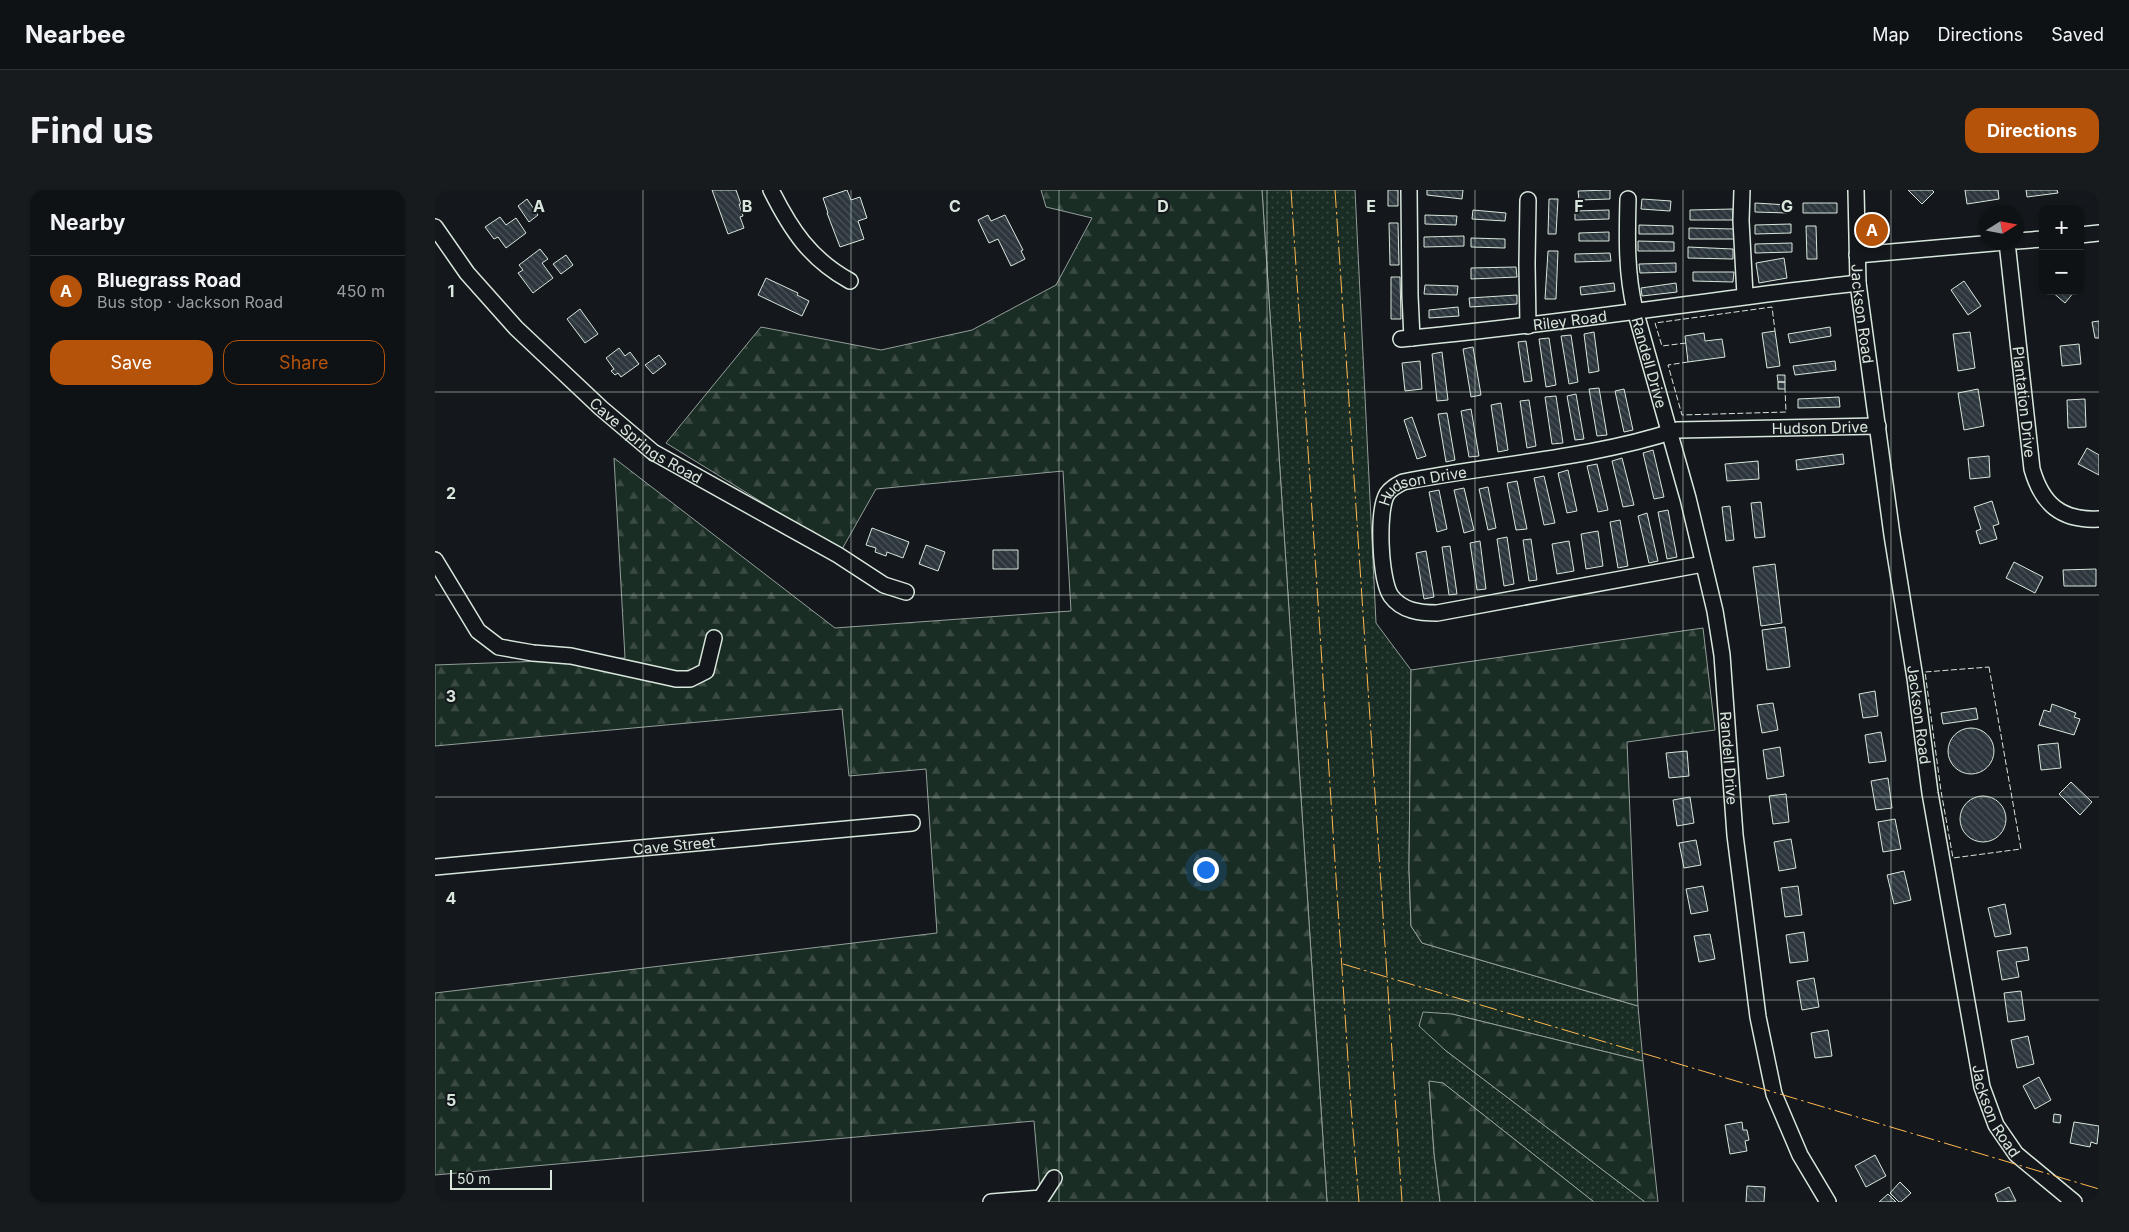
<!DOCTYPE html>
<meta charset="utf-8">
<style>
body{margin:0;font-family:Inter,sans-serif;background:#181b1e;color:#f1f3f6}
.controls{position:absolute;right:15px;top:15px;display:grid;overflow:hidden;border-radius:10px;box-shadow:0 1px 4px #0004}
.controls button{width:45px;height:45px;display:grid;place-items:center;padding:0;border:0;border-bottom:1px solid #2f3234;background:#0f1215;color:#f1f3f6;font:25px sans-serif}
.compass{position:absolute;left:1544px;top:15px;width:45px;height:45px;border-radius:50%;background:#0f1215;box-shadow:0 1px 4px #0004;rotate:79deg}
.scale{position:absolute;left:15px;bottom:12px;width:102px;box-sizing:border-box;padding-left:5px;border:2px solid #d8e6dc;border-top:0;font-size:14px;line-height:18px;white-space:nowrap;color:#d8e6dc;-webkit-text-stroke:4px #14181c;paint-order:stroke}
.you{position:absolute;left:770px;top:679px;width:18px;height:18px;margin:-12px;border:4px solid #fff;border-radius:50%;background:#1a73e8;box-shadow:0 0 0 8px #1a73e833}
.badge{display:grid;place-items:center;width:32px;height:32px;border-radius:50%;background:#b45309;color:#fff;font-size:16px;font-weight:700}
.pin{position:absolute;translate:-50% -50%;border:2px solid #fff;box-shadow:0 1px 5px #0006}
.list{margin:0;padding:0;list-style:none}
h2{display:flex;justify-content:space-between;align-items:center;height:65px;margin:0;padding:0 20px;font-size:21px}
h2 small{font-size:16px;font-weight:400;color:#9b9ea0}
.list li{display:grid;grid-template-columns:32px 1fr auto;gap:15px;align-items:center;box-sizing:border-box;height:70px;padding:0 20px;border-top:1px solid #2f3234}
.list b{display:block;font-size:19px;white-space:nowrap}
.list p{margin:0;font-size:16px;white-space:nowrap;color:#9b9ea0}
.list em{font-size:16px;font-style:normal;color:#9b9ea0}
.actions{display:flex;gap:10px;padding:15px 20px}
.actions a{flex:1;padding:11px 0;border:1px solid #b45309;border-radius:15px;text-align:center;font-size:18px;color:#b45309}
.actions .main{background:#b45309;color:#fff}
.map{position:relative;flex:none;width:1664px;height:1012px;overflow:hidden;border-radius:15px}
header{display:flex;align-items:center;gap:30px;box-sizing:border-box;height:70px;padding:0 25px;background:#0f1215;border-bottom:1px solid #2f3234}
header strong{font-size:24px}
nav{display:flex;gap:28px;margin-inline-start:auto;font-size:18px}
.intro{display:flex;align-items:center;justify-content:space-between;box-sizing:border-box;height:120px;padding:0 30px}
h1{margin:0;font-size:35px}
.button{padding:12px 22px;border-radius:15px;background:#b45309;color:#fff;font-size:18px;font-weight:700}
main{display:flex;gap:30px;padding:0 30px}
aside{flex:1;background:#0f1215;border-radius:15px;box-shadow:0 1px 4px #0004}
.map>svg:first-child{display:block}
.grass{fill:url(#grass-dots);stroke:#939e99}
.forest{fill:url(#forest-firs);stroke:#939e99}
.building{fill:url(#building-back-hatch);stroke:#d8e6dc}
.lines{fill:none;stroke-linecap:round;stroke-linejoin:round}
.minor-casing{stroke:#d8e6dc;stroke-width:18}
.minor{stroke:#14181c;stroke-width:15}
.fence{stroke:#d8e6dc;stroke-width:1;stroke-dasharray:6 2.5;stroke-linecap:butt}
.power{stroke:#ffb74d;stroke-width:1;stroke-dasharray:18 4 2.5 4;stroke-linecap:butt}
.grid{fill:none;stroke:#d8e6dc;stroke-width:1;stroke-opacity:0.55}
.labels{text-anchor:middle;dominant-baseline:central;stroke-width:4;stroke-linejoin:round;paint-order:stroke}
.street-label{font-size:15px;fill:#d8e6dc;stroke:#14181c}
.grid-label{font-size:16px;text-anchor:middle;font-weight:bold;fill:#d8e6dc;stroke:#14181c;stroke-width:4;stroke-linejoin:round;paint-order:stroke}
</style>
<header>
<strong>Nearbee</strong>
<nav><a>Map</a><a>Directions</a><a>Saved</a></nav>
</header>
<div class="intro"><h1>Find us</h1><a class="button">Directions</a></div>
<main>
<aside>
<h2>Nearby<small></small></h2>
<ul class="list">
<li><span class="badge">A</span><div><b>Bluegrass Road</b><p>Bus stop · Jackson Road</p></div><em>450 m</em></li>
</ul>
<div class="actions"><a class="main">Save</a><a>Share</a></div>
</aside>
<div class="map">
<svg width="1664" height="1012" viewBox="0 0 1664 1012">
<defs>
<pattern id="grass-dots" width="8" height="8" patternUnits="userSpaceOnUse" patternTransform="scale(1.25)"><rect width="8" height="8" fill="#1a2d24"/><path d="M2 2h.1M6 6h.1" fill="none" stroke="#3b4b43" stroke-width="1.8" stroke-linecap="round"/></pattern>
<pattern id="forest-firs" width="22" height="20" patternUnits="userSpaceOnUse" patternTransform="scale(1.25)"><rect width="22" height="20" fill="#1a2d24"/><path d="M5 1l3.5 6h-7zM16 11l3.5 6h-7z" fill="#3b4b43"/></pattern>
<pattern id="building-back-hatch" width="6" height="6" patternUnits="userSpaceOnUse" patternTransform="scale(1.25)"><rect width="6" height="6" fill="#2c363c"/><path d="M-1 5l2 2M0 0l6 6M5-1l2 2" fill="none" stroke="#4a5358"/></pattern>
</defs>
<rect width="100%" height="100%" fill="#14181c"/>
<path class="grass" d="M827 0H920L941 433 976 480 974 679 976 736 987 753 1203 816 1208 871 1017 824 1010 860 1210 1012H1159L1008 893 994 892 999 963 1005 1012H892Z"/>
<path class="forest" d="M606 0H827L892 1012H606L599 931 0 985V803L502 743 491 579 414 586 407 519 0 556V475L190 468 179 268 400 438 636 421 628 281 441 299 406 361 231 253 326 137 446 160 537 140 621 95 657 28 611 17Z
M1268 438 1280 540 1192 552 1203 816 987 753 976 736 974 679 976 480Z
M988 822 1017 824 1208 871 1223 1012H1210L1010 860 984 836Z
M994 891 1008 893 1159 1012H1005L999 963Z"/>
<path class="building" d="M277 0H301L306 14H304L308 26 305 27 309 38 293 44Z
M412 0 416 10 425 7 432 28 423 31 429 49 405 57 392 23H393L388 8Z
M953 0H963V16H953Z
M992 0H1028L1027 9 992 5Z
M1175 0V9L1144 10 1143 1Z
M1473 0H1497L1499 2 1487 14Z
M1530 0H1563L1564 9 1532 14Z
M1591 0H1622L1623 3 1592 7Z
M92 9 103 25 94 32 83 16Z
M1114 9H1123L1121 44H1113Z
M1207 9 1236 11 1235 21 1206 19Z
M1320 13 1353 15V23L1320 22Z
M1368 13H1402V23H1368Z
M1298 19V30H1255V20Z
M1038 20 1071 23 1070 31 1037 29Z
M1174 20V29L1140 30V21Z
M553 25 556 31 570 25 588 60 586 61 590 69 576 76 563 49 554 53 543 30Z
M990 25 1022 26 1021 35 990 34Z
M65 27 71 35 81 28 91 43 71 58 63 47 59 49 50 37Z
M954 33H963L964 75H955Z
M1356 34V43L1320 44V35Z
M1204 35 1238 36V44H1204Z
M1371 36H1381L1382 69H1372Z
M1254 38 1299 39V49H1254Z
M1174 42V51H1144V43Z
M1029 46V56L989 57V47Z
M1036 48 1070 49V58L1036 57Z
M1203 51 1239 52V61H1203Z
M1357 53V62L1320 63V54Z
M1253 57 1298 59V69L1253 68Z
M105 59 113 69 107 73 118 88 98 103 83 83 88 80 84 75Z
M1113 61H1123L1121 109H1110Z
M1175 63 1176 71 1140 72V64Z
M131 65 138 75 126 84 118 74Z
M1349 68 1352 88 1324 93 1321 73Z
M1241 73V82L1205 83 1204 74Z
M1081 77 1082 87 1036 89V78Z
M1258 82H1299L1298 92 1258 91Z
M956 87H965L966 129H956Z
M331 88 363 103 362 105 374 111 367 126 323 105Z
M1529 91 1546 116 1533 125 1516 100Z
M1179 93 1180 101 1146 105 1145 97Z
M1241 93 1242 102 1207 106 1206 98Z
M990 95 1023 96 1022 105 989 104Z
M1616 101H1640L1630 113Z
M1082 105V114L1035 117 1034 108Z
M1023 117 1024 126 994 128V120Z
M145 119 163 144 150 153 132 129Z
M1664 131V148H1660L1657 132Z
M1395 137 1396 146 1355 153 1353 144Z
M1340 141 1345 176 1332 178 1327 143Z
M1159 142 1164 181 1154 183 1149 144Z
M1535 142 1540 178 1523 181 1518 144Z
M1269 143 1270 151 1287 149 1290 167 1253 172 1250 146Z
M1136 145 1143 192 1134 194 1126 146Z
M1114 148 1121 195 1111 197 1104 149Z
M1091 151 1097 191 1089 192 1083 152Z
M1644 154 1646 174 1627 176 1625 156Z
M1038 157 1046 205 1036 207 1028 159Z
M184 158 190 166 195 162 204 174 186 187 183 183 180 185 176 181 179 179 171 168Z
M1007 162 1013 210 1002 211 997 164Z
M224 165 231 174 218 184 210 175Z
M985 171 987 199 970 201 967 173Z
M1400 171 1401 180 1360 185 1358 176Z
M1342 185H1350V192H1343Z
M1343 192H1350V199H1343Z
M1164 198 1172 245 1162 246 1154 199Z
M1189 199 1198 240 1189 242 1180 201Z
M1543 199 1549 236 1529 240 1523 203Z
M1141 204 1149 249 1140 250 1132 206Z
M1121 206 1128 253 1117 254 1110 207Z
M1404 207 1405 217 1363 218V209Z
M1650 209 1651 237 1633 238 1632 210Z
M1094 210 1101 256 1092 258 1085 211Z
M1066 213 1073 260 1063 262 1056 215Z
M1036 219 1044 266 1034 267 1026 221Z
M1012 223 1020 270 1011 272 1003 224Z
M977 227 991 266 982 269 969 230Z
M1652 258 1664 265V285L1643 274Z
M1218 260 1229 307 1219 309 1208 263Z
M1408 264 1409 274 1362 280 1361 270Z
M1554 266 1555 287 1535 289 1533 268Z
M1187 268 1199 315 1188 317 1177 271Z
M1323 271 1324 289 1292 291 1290 274Z
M1162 274 1173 320 1163 322 1152 276Z
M1133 280 1142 321 1132 323 1123 283Z
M1109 286 1120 333 1109 335 1099 288Z
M1082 291 1092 339 1081 340 1072 293Z
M1053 297 1061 338 1053 340 1044 299Z
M1029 298 1039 340 1029 343 1019 300Z
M1004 300 1012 339 1002 342 994 302Z
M1557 311 1564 334 1558 336 1562 349 1545 354 1541 341 1546 339 1539 317Z
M1326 312 1330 347 1320 348 1316 313Z
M1295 316 1299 350 1291 351 1287 317Z
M1233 320 1242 367 1232 369 1223 322Z
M1212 323 1223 371 1214 373 1203 326Z
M1185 330 1193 376 1183 378 1175 332Z
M437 338 474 352 468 368 452 362 451 366 440 362 441 358 431 355Z
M1163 341 1168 376 1151 379 1146 344Z
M1072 347 1079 394 1069 396 1062 349Z
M1096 349 1102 390 1094 391 1088 350Z
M1045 351 1051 399 1042 400 1035 353Z
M1134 351 1139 381 1122 384 1117 354Z
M491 355 510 362 503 381 484 374Z
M1015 356 1022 404 1014 405 1007 357Z
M558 360H583V379H558Z
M991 361 999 407 989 409 981 363Z
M1579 372 1608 387 1600 403 1571 388Z
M1340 374 1347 433 1326 436 1318 377Z
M1661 379V396H1629L1628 380Z
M1350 437 1355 477 1332 480 1327 440Z
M1440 501 1443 526 1428 528 1424 504Z
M1338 513 1343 540 1327 543 1322 515Z
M1617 514 1641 523 1639 527 1645 529 1639 545 1604 535 1609 520 1615 522Z
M1541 518 1543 529 1508 534 1506 523Z
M1513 561a23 23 0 1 1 46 0a23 23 0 1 1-46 0Z
M1446 542 1451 571 1434 573 1430 545Z
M1623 553 1626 578 1606 580 1603 555Z
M1345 557 1349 586 1332 589 1328 560Z
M1252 561 1254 586 1234 588 1231 563Z
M1453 588 1457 618 1441 620 1436 591Z
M1636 592 1657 612 1645 625 1624 604Z
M1351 604 1354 632 1338 634 1334 606Z
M1525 629a23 23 0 1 1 46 0a23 23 0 1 1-46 0Z
M1255 607 1259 633 1242 636 1238 610Z
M1460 629 1466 659 1448 662 1443 632Z
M1356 649 1361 678 1344 681 1339 652Z
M1261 650 1266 675 1249 678 1244 653Z
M1469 681 1476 710 1459 714 1452 685Z
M1268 696 1273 721 1256 724 1251 699Z
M1363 696 1367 725 1350 727 1346 698Z
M1570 714 1576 744 1560 747 1553 718Z
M1369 742 1373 771 1355 773 1351 745Z
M1275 744 1280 769 1264 772 1259 746Z
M1592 757 1594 770 1581 772 1584 787 1567 790 1562 761Z
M1379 788 1384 817 1367 820 1362 791Z
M1586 801 1590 830 1573 832 1569 803Z
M1393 840 1397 866 1380 868 1376 843Z
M1593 846 1599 874 1582 878 1576 850Z
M1604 887 1616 910 1600 919 1588 896Z
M1619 924 1626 925 1625 933 1618 932Z
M1307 932 1308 940H1312L1314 950 1310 951 1312 961 1295 964 1290 935Z
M1639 932 1664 936 1662 954 1656 952 1655 957 1635 953Z
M1440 965 1451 986 1431 997 1420 976Z
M1465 992 1476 1003 1466 1012H1464L1455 1003Z
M1312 996 1330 997 1329 1012H1311Z
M1574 997 1581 1011 1563 1012 1560 1004Z
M1453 1004 1461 1012H1444Z"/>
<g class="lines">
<g class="minor-casing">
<g id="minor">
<path d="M336 0C356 40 375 69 415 91"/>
<path d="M974 0 975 106 977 148"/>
<path d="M1307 0 1306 31 1310 105"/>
<path id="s1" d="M1421 0 1423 93 1457 345 1480 488 1495 603 1547 897 1561 935 1581 964 1639 1012"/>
<path id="s2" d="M1193 9C1192 47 1191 83 1200 120L1253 308 1280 421 1287 465 1300 645 1323 827 1339 904 1365 965 1393 1012"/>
<path d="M1093 10 1092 74 1093 136"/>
<path id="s3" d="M0 37 32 83 81 138 166 218 218 262 403 365 449 395 471 402"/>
<path d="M1645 45 1664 43"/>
<path d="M1582 51 1608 49"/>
<path id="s4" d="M1572 52 1597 279C1607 314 1626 331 1664 329"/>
<path d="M1422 65 1570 52"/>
<path id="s5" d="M966 149C1119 135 1271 110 1423 93"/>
<path d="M0 370 43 441 64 457 98 463 136 466 241 489H255L271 481 279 448"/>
<path id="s6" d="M1268 374 1002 423C985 423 967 421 956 406 945 390 942 321 952 304 956 298 962 295 968 292 1059 274 1154 269 1242 240L1443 236"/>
<path id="s7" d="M0 677 477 633"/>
<path d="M556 1012 606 1008 619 988"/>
</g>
</g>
<use href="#minor" class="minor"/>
<path class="fence" d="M1251 153 1227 156 1220 133 1337 117 1340 141
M1253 172 1233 175 1247 225 1351 222 1350 199
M1554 477 1586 659 1518 668 1506 601 1490 482Z"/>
<path class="power" d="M856 0 916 916 924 1012
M900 0 967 1012
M908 774 1664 999"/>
</g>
<path class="grid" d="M208 0V1012M416 0V1012M624 0V1012M832 0V1012M1040 0V1012M1248 0V1012M1456 0V1012M0 202H1664M0 405H1664M0 607H1664M0 810H1664"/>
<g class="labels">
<g class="street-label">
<text stroke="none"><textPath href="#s1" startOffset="124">Jackson Road</textPath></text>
<text stroke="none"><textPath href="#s5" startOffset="170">Riley Road</textPath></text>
<text stroke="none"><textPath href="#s2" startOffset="166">Randell Drive</textPath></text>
<text stroke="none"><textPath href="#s4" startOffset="161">Plantation Drive</textPath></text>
<text stroke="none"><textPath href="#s6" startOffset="868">Hudson Drive</textPath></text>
<text stroke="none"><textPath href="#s3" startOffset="302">Cave Springs Road</textPath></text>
<text stroke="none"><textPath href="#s6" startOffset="462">Hudson Drive</textPath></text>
<text stroke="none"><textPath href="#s1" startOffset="529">Jackson Road</textPath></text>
<text stroke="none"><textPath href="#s2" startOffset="571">Randell Drive</textPath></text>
<text stroke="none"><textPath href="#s7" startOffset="240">Cave Street</textPath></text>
<text stroke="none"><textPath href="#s1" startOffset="934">Jackson Road</textPath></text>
</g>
</g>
<g class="grid-label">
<text x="104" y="22">A</text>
<text x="312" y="22">B</text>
<text x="520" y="22">C</text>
<text x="728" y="22">D</text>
<text x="936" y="22">E</text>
<text x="1144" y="22">F</text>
<text x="1352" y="22">G</text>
<text x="16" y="107">1</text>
<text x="16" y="309">2</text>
<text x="16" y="512">3</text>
<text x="16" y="714">4</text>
<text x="16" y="916">5</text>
</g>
</svg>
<div class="controls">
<button>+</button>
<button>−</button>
</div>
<svg class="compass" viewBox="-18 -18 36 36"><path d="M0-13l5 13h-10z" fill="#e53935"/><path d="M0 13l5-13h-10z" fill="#9b9ea0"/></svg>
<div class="scale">50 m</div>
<div class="you"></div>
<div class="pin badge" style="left:1437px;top:40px">A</div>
</div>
</main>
